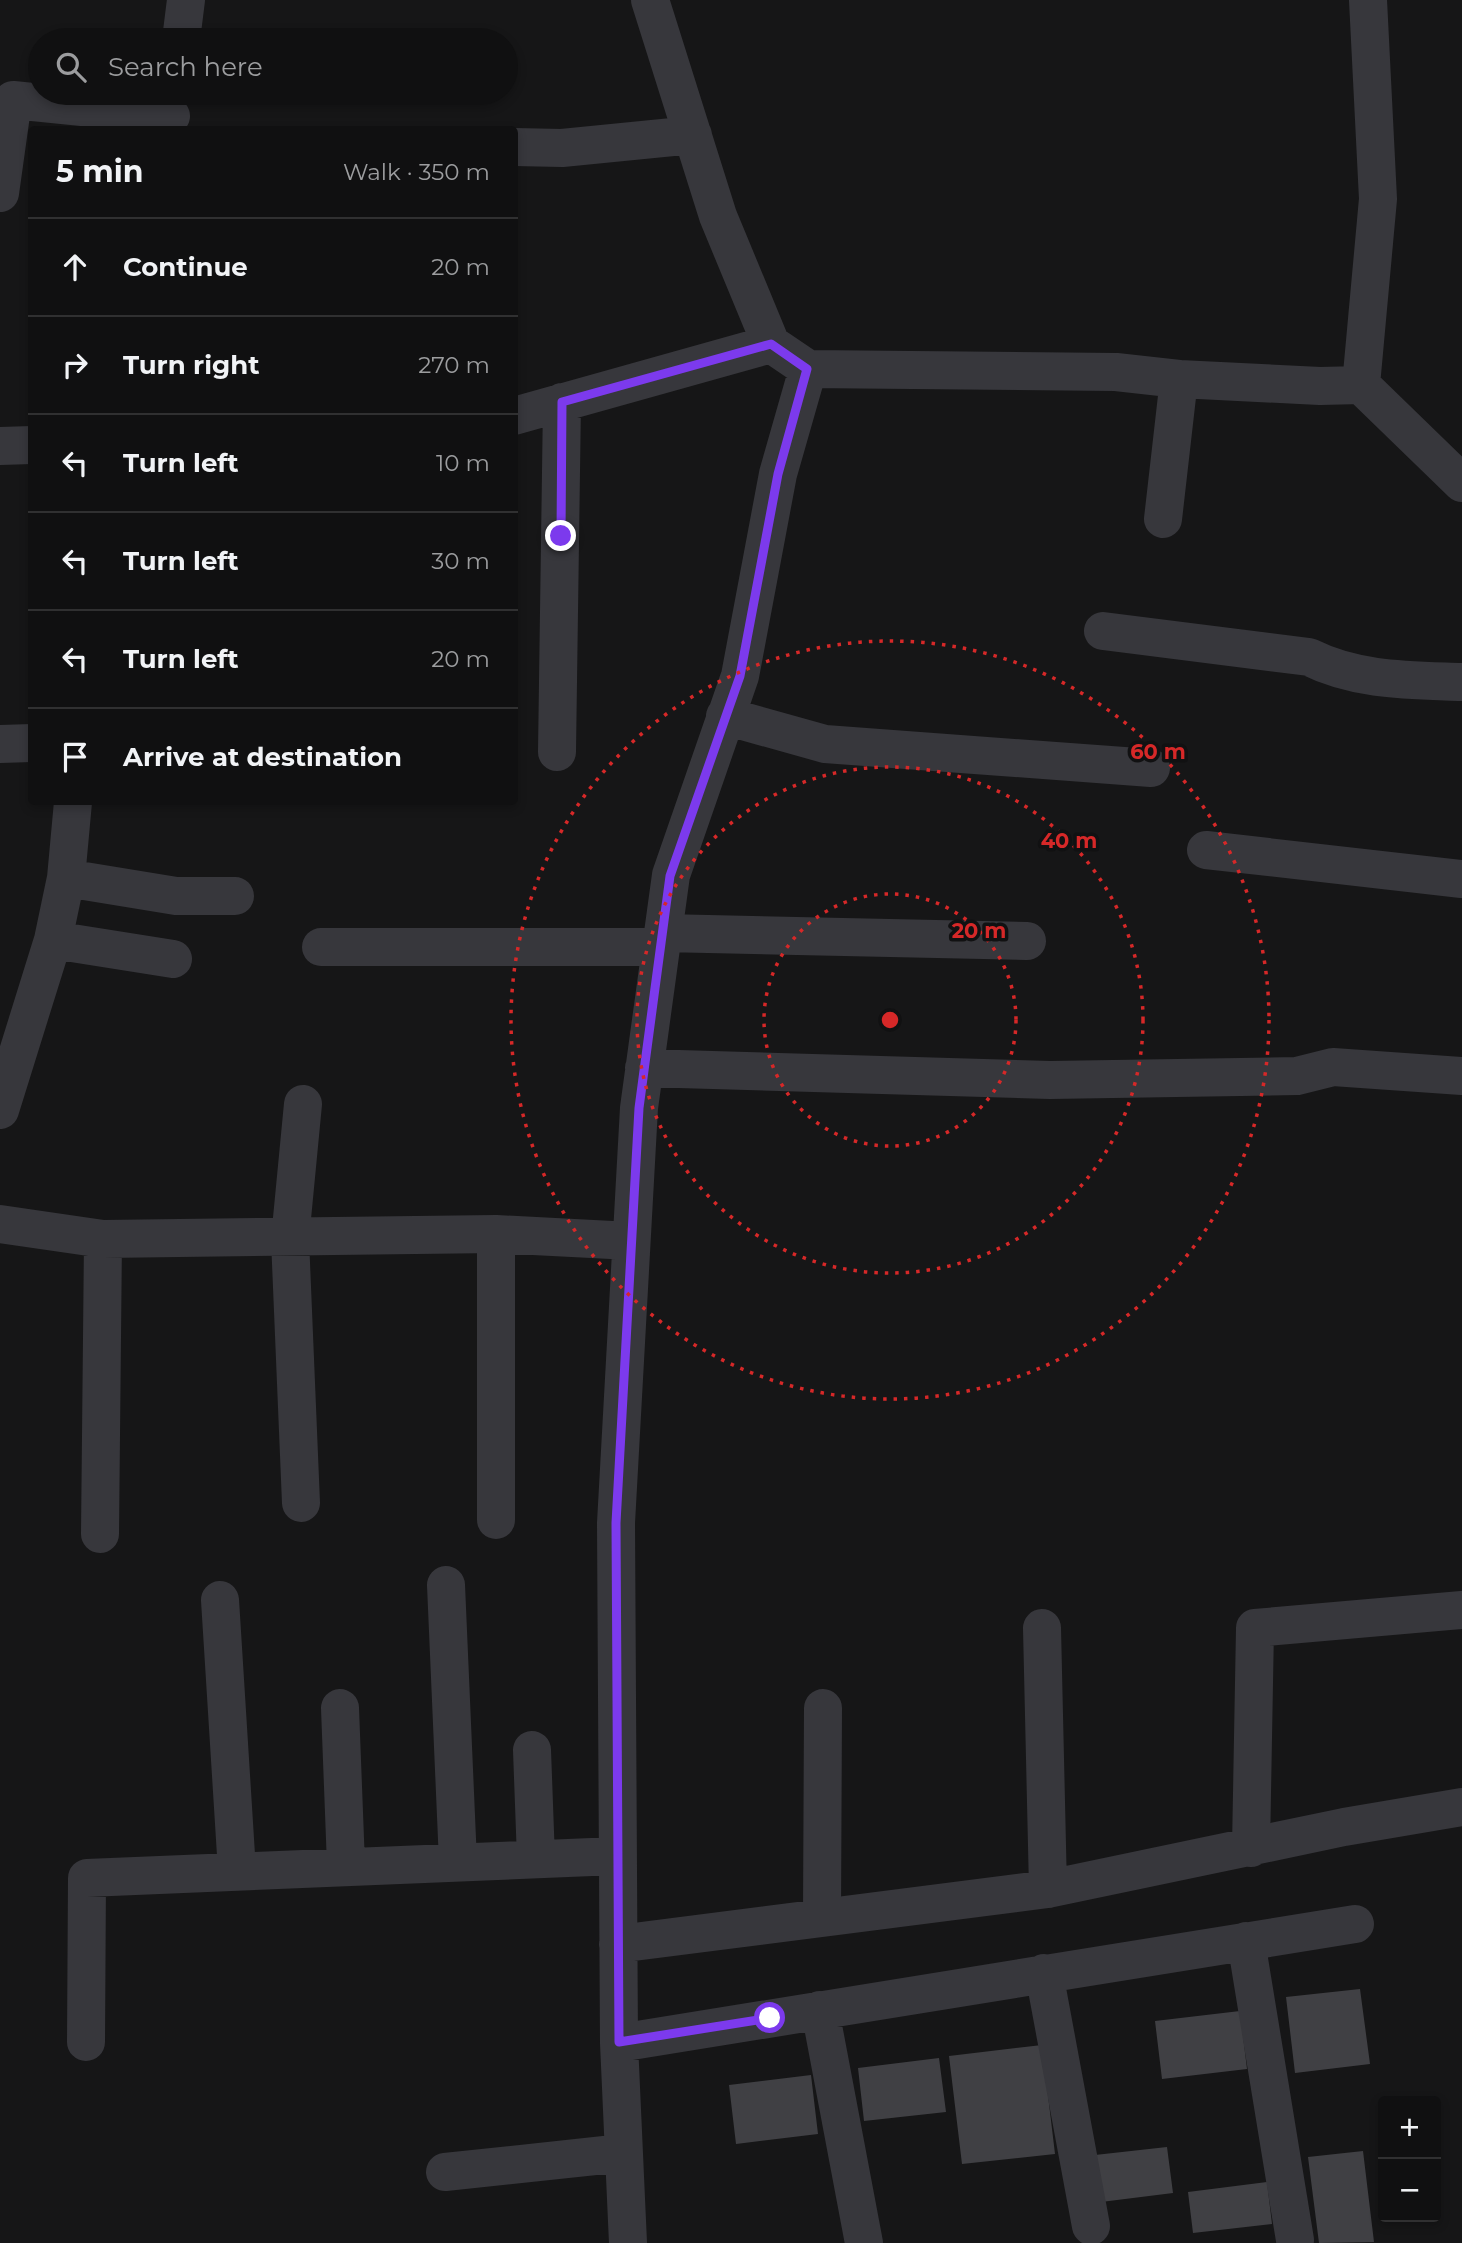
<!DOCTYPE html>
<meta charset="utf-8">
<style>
body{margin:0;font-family:Montserrat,sans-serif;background:#19191a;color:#f1f3f6}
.controls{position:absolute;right:21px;bottom:21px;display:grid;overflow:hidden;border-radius:7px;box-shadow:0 4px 10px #0003}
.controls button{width:63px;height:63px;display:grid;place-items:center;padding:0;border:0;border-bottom:2px solid #303031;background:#101011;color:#f1f3f6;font:35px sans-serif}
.stop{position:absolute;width:21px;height:21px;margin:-16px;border:5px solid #7c3aed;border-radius:50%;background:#fff}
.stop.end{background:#7c3aed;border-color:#fff;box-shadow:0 2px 7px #0008}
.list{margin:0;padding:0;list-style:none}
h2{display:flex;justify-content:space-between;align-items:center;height:91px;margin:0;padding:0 28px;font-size:30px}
h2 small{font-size:23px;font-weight:400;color:#9c9d9f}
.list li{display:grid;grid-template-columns:46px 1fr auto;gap:21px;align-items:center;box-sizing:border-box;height:98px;padding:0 28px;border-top:2px solid #303031}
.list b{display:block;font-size:26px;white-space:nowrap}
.list em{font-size:23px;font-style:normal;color:#9c9d9f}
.icon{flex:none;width:38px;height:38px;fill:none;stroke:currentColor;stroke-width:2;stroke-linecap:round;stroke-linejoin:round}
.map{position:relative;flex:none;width:1462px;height:2243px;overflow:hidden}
.search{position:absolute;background:#101011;box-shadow:0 4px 10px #0003;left:28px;top:28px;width:490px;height:77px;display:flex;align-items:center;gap:18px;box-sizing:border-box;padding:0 24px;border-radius:38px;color:#9c9d9f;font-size:26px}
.panel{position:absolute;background:#101011;box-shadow:0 4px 10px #0003;left:28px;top:126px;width:490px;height:679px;border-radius:7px}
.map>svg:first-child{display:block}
.building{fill:#404044}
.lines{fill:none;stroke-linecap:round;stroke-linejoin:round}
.minor{stroke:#37373c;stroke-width:38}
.route{stroke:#7c3aed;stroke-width:9}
.ring{fill:none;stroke:#d62828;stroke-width:3.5;stroke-dasharray:3.5 7}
.centre{fill:#d62828;stroke:#111112;stroke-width:3.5}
.ring-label{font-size:21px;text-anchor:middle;font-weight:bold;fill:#d62828;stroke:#111112;stroke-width:7;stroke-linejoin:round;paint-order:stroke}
</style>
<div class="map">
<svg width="1462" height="2243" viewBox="0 0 1462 2243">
<rect width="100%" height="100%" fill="#161617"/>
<path class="building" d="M1360 1989 1370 2064 1295 2073 1286 1997Z
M1240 2011 1247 2069 1162 2079 1155 2021Z
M1042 2045 1055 2154 962 2164 949 2056Z
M939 2058 946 2112 864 2121 858 2068Z
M811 2075 818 2134 736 2144 729 2085Z
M1167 2147 1173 2193 1101 2202 1095 2155Z
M1363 2151 1374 2242 1319 2243 1308 2157Z
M1267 2182 1272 2224 1193 2233 1188 2192Z"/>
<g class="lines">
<path class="minor" d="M650 0 718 216 771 344 808 369 1116 372 1179 379 1320 386 1361 385 1378 199 1368 0
M181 40 186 0
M514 147 562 148 693 135
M0 193 13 100 171 116
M1361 385 1462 483
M514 416 771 344
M0 446 32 445
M1163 519 1179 379
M1103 631 1309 657C1357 681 1409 680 1462 682
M725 716 825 744 1151 768
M0 744 32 743
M557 752 562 402
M1206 850 1462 879
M66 878 176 896H235
M663 933 1027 941
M53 940 173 959
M321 947H661
M644 1068 1050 1080 1297 1076 1333 1067 1462 1076
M0 1110 53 940 66 878 73 802
M0 1224 103 1239 496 1234V1520
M496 1234 631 1241
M301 1503 290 1239 303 1104
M100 1534 103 1239
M446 1585 458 1862
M220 1600 237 1871
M1042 1628 1048 1889
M340 1708 346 1865
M532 1750 536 1859
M1251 1848 1255 1628 1462 1610
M822 1916 823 1708
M1246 1941 1295 2240
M618 1944 1048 1889 1344 1827 1462 1807
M1044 1973 1091 2226
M820 2010 864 2243
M86 2042 87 1878 616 1856
M619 2043 1355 1924
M445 2172 623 2153
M628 2243 619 2043 616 1523 639 1108 671 875 740 676 778 474 808 369"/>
</g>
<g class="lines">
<path class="route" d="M561 536 562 402 771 344 807 369 778 474 740 676 670 876 639 1108 616 1523 619 2042 770 2018"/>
</g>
<g class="ring">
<circle cx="890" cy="1020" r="126"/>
<circle cx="890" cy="1020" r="253"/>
<circle cx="890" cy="1020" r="379"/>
</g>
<circle cx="890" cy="1020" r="10" class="centre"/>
<g class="ring-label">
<text x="1158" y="759">60 m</text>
<text x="1069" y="848">40 m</text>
<text x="979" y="938">20 m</text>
</g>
</svg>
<div class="controls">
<button>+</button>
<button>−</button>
</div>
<div class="stop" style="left:770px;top:2018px"></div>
<div class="stop end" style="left:561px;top:536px"></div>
<div class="search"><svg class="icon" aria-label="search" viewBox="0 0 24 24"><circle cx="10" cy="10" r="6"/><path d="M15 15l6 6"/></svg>Search here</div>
<section class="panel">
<h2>5 min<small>Walk · 350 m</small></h2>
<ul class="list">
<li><svg class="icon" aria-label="ahead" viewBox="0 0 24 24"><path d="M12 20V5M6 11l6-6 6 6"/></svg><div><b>Continue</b></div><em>20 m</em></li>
<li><svg class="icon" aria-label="right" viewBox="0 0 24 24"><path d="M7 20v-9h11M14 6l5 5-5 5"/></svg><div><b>Turn right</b></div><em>270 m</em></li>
<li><svg class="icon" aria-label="left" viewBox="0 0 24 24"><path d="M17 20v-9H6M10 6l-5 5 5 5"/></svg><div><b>Turn left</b></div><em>10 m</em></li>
<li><svg class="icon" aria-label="left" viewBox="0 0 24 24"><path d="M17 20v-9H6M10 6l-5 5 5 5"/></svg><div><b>Turn left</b></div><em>30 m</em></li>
<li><svg class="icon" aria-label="left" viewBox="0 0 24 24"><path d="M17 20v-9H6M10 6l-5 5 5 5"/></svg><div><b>Turn left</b></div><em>20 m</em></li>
<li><svg class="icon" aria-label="arrive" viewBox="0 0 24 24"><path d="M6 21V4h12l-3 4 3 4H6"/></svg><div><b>Arrive at destination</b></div></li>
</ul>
</section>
</div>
